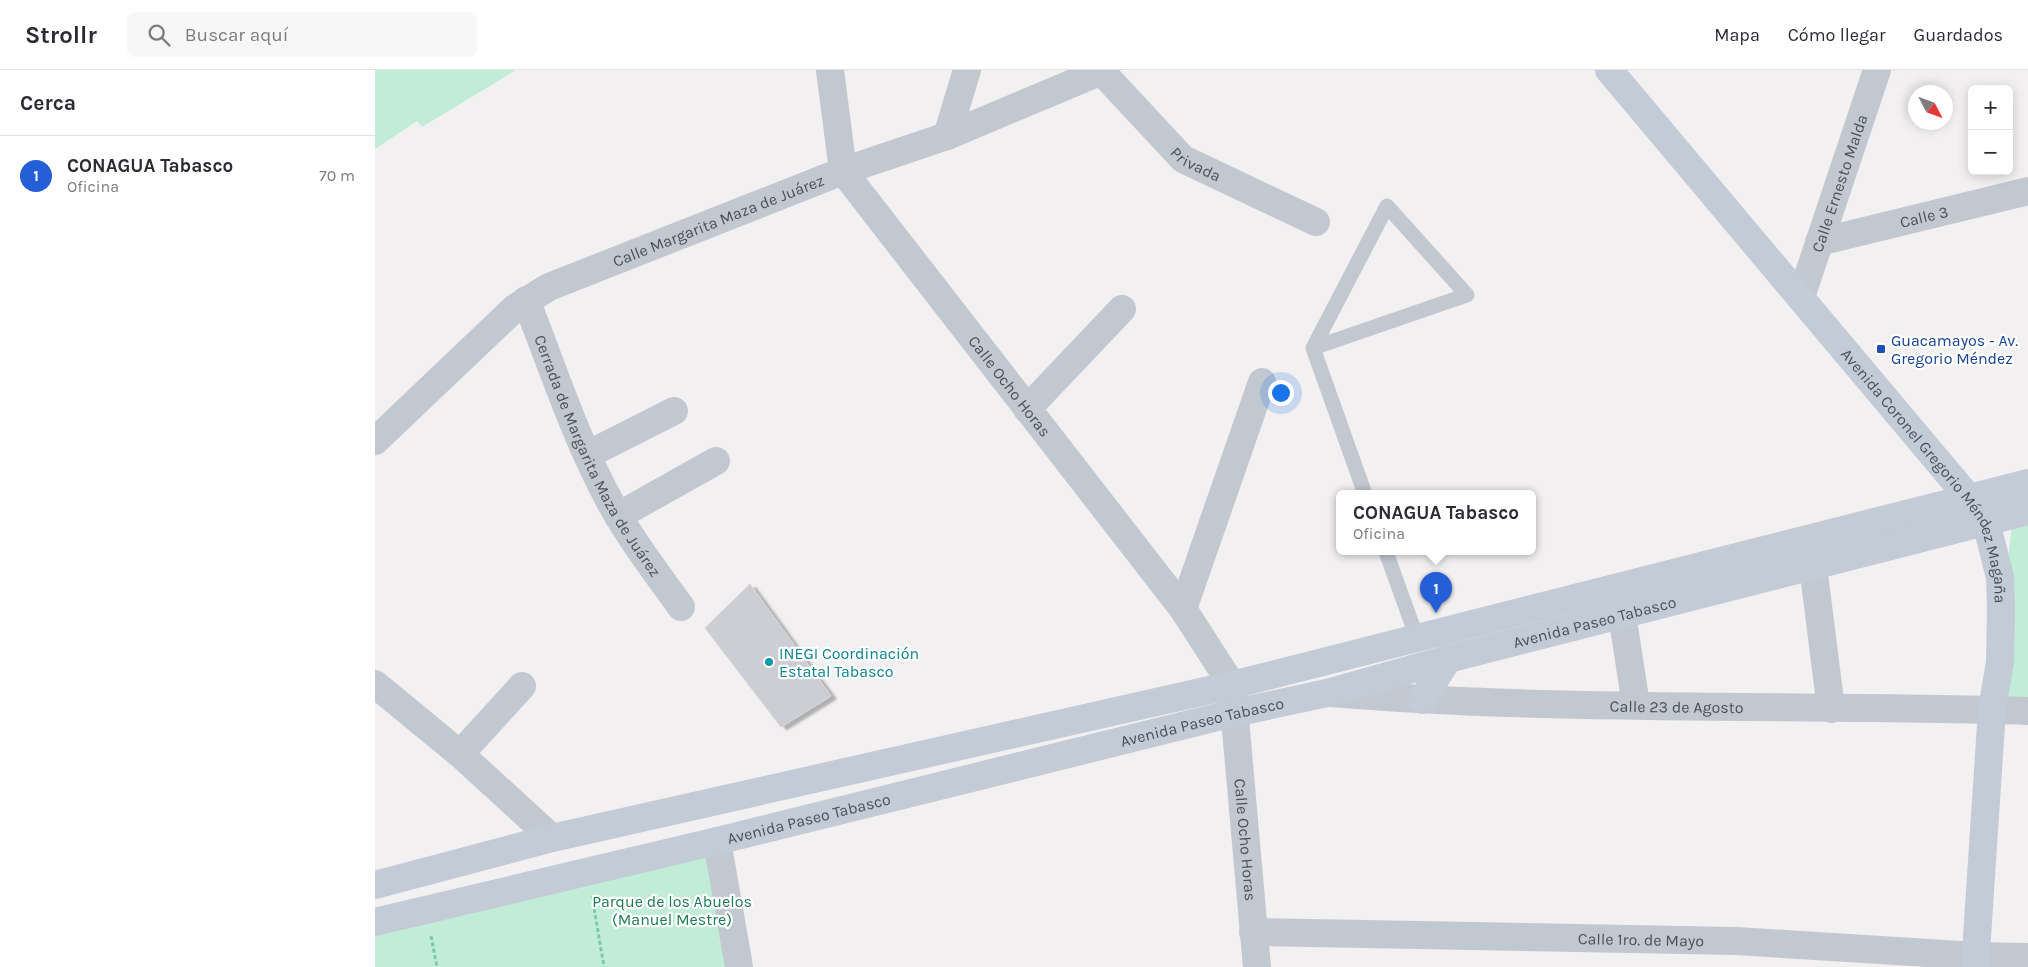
<!DOCTYPE html>
<html lang="es">
<meta charset="utf-8">
<style>
body{margin:0;font-family:Karla,sans-serif;background:#f7f7f7;color:#2b2b33}
.controls{position:absolute;right:15px;top:15px;display:grid;overflow:hidden;border-radius:8px;box-shadow:0 2px 12px #0003}
.controls button{width:45px;height:45px;display:grid;place-items:center;padding:0;border:0;border-bottom:1px solid #e1e1e2;background:#fff;color:#2b2b33;font:25px sans-serif}
.compass{position:absolute;left:1533px;top:15px;width:45px;height:45px;border-radius:50%;background:#fff;box-shadow:0 2px 12px #0003;rotate:131deg}
.you{position:absolute;left:905px;top:322px;width:18px;height:18px;margin:-12px;border:4px solid #fff;border-radius:50%;background:#1a73e8;box-shadow:0 0 0 8px #1a73e833}
.badge{display:grid;place-items:center;width:32px;height:32px;border-radius:50%;background:#245fd7;color:#fff;font-size:16px;font-weight:700}
.pin{position:absolute;translate:-50% -41px;filter:drop-shadow(0 1px 2px #0008)}
.pin::after{content:'';position:absolute;top:26px;width:18px;height:15px;background:inherit;clip-path:polygon(0 0,100% 0,50% 100%)}
.popup{position:absolute;left:961px;top:420px;width:200px;height:65px;box-sizing:border-box;display:grid;place-content:center;border-radius:8px;background:#fff;filter:drop-shadow(0 1px 4px #0005);font-size:16px;white-space:nowrap;color:#7c7c81}
.popup b{font-size:19px;color:#2b2b33}
.popup::after{content:'';position:absolute;left:50%;top:100%;margin-left:-10px;border:10px solid transparent;border-top-color:#fff}
.list{margin:0;padding:0;list-style:none}
h2{display:flex;justify-content:space-between;align-items:center;height:65px;margin:0;padding:0 20px;font-size:21px}
h2 small{font-size:16px;font-weight:400;color:#7c7c81}
.list li{display:grid;grid-template-columns:32px 1fr auto;gap:15px;align-items:center;box-sizing:border-box;height:80px;padding:0 20px;border-top:1px solid #e1e1e2}
.list b{display:block;font-size:19px;white-space:nowrap}
.list p{margin:0;font-size:16px;white-space:nowrap;color:#7c7c81}
.list em{font-size:16px;font-style:normal;color:#7c7c81}
.icon{flex:none;width:28px;height:28px;fill:none;stroke:currentColor;stroke-width:2;stroke-linecap:round;stroke-linejoin:round}
.map{position:relative;flex:none;width:1653px;height:897px;overflow:hidden}
header{display:flex;align-items:center;gap:30px;box-sizing:border-box;height:70px;padding:0 25px;background:#fff;border-bottom:1px solid #e1e1e2}
header strong{font-size:24px}
nav{display:flex;gap:28px;margin-inline-start:auto;font-size:18px}
.search{width:350px;height:45px;background:#f7f7f7;display:flex;align-items:center;gap:12px;box-sizing:border-box;padding:0 18px;border-radius:8px;color:#7c7c81;font-size:19px}
main{display:flex}
aside{flex:1;background:#fff}
.map>svg:first-child{display:block}
.green{fill:#c1edd6}
.building{fill:#cdced4;stroke:#d4d5db;filter:url(#shadow)}
.lines{fill:none;stroke-linecap:round;stroke-linejoin:round}
.path{stroke:#7bc9ab;stroke-width:3;stroke-dasharray:4 2.5;stroke-linecap:butt}
.lane{stroke:#c1c8d0;stroke-width:15}
.street{stroke:#c1c8d0;stroke-width:28}
.secondary{stroke:#c3cbd7;stroke-width:28}
.transit-dot{fill:#1a4fb4;stroke:#fff;stroke-width:2}
.culture-dot{fill:#0f9aa8;stroke:#fff;stroke-width:2}
.labels{text-anchor:middle;dominant-baseline:central;stroke-width:4.5;stroke-linejoin:round;paint-order:stroke}
.street-label{font-size:16px;fill:#49515c;stroke:#fff}
.transit-label{font-size:16px;fill:#164399;stroke:#fff;text-anchor:start}
.culture-label{font-size:16px;fill:#0d838f;stroke:#fff;text-anchor:start}
.park-label{font-size:16px;fill:#1d7a55;stroke:#fff}
</style>
<header>
<strong>Strollr</strong>
<div class="search"><svg class="icon" aria-label="search" viewBox="0 0 24 24"><circle cx="10" cy="10" r="6"/><path d="M15 15l6 6"/></svg>Buscar aquí</div>
<nav><a>Mapa</a><a>Cómo llegar</a><a>Guardados</a></nav>
</header>
<main>
<aside>
<h2>Cerca<small></small></h2>
<ul class="list">
<li><span class="badge">1</span><div><b>CONAGUA Tabasco</b><p>Oficina</p></div><em>70 m</em></li>
</ul>
</aside>
<div class="map">
<svg width="1653" height="897" viewBox="0 0 1653 897">
<defs>
<filter id="shadow"><feDropShadow dx="5.5" dy="3" stdDeviation="1" flood-color="#0004"/></filter>
</defs>
<rect width="100%" height="100%" fill="#f2f0f0"/>
<path class="green" d="M0 0H141L47 57 42 51 0 79Z
M1653 441V641L1617 640 1638 445Z
M342 771 364 897H0V852Z"/>
<path class="building" d="M375 514 456 626 406 657 330 558Z"/>
<g class="lines">
<path class="path" d="M217 826 229 897
M56 866 62 897"/>
<path class="lane" d="M938 278 1092 225 1012 136 938 278 990 424
M1011 482 1042 568"/>
<g class="street">
<path id="s1" d="M455 0 468 101 808 539 857 615 882 897"/>
<path id="s2" d="M726 1 808 89 941 152"/>
<path d="M572 66 592 0"/>
<path id="s3" d="M1444 172 1653 121"/>
<path id="s4" d="M1426 227 1502 0"/>
<path id="s5" d="M151 230C177 296 200 367 234 430 254 467 281 502 306 537"/>
<path d="M652 339 747 239"/>
<path id="s6" d="M0 371 140 238 174 217 468 101 572 66 729 0"/>
<path d="M212 385 299 341"/>
<path d="M243 446 341 391"/>
<path d="M1438 496 1456 639"/>
<path d="M808 539 887 312"/>
<path d="M1247 544 1261 635"/>
<path d="M0 614 85 684 177 768"/>
<path id="s7" d="M956 623C1188 642 1421 634 1653 641"/>
<path d="M85 684 147 616"/>
<path d="M342 771 364 897"/>
<path id="s8" d="M878 862 1361 871 1601 886 1653 887"/>
</g>
<g class="secondary">
<path id="s9" d="M1234 0 1593 427 1611 452 1625 507 1626 539 1625 592 1617 640 1600 897"/>
<path d="M1047 630 1073 589"/>
<path d="M0 815 177 768 857 615 1653 413"/>
<path id="s10" d="M0 852 342 771 859 643 952 623 1073 589 1653 441"/>
</g>
</g>
<rect class="transit-dot" x="1501" y="274" width="10" height="10" rx="2.5"/>
<circle class="culture-dot" cx="394" cy="592" r="5"/>
<g class="labels">
<g class="street-label">
<text stroke="none"><textPath href="#s2" startOffset="134">Privada</textPath></text>
<text stroke="none"><textPath href="#s4" startOffset="120">Calle Ernesto Malda</textPath></text>
<text stroke="none"><textPath href="#s3" startOffset="108">Calle 3</textPath></text>
<text stroke="none"><textPath href="#s6" startOffset="415">Calle Margarita Maza de Juárez</textPath></text>
<text stroke="none"><textPath href="#s1" startOffset="374">Calle Ocho Horas</textPath></text>
<text stroke="none"><textPath href="#s5" startOffset="172">Cerrada de Margarita Maza de Juárez</textPath></text>
<text stroke="none"><textPath href="#s9" startOffset="519">Avenida Coronel Gregorio Méndez Magaña</textPath></text>
<text stroke="none"><textPath href="#s10" startOffset="1256">Avenida Paseo Tabasco</textPath></text>
<text stroke="none"><textPath href="#s7" startOffset="346">Calle 23 de Agosto</textPath></text>
<text stroke="none"><textPath href="#s10" startOffset="851">Avenida Paseo Tabasco</textPath></text>
<text stroke="none"><textPath href="#s10" startOffset="446">Avenida Paseo Tabasco</textPath></text>
<text stroke="none"><textPath href="#s1" startOffset="902">Calle Ocho Horas</textPath></text>
<text stroke="none"><textPath href="#s8" startOffset="388">Calle 1ro. de Mayo</textPath></text>
</g>
<g class="transit-label">
<text x="1516" y="270">Guacamayos - Av.<tspan x="1516" dy="18">Gregorio Méndez</tspan></text>
</g>
<g class="culture-label">
<text x="404" y="583">INEGI Coordinación<tspan x="404" dy="18">Estatal Tabasco</tspan></text>
</g>
<g class="park-label">
<text x="297" y="831">Parque de los Abuelos<tspan x="297" dy="18">(Manuel Mestre)</tspan></text>
</g>
</g>
</svg>
<div class="controls">
<button>+</button>
<button>−</button>
</div>
<svg class="compass" viewBox="-18 -18 36 36"><path d="M0-13l5 13h-10z" fill="#e53935"/><path d="M0 13l5-13h-10z" fill="#7c7c81"/></svg>
<div class="you"></div>
<div class="pin badge" style="left:1061px;top:543px">1</div>
<div class="popup"><b>CONAGUA Tabasco</b>Oficina</div>
</div>
</main>
